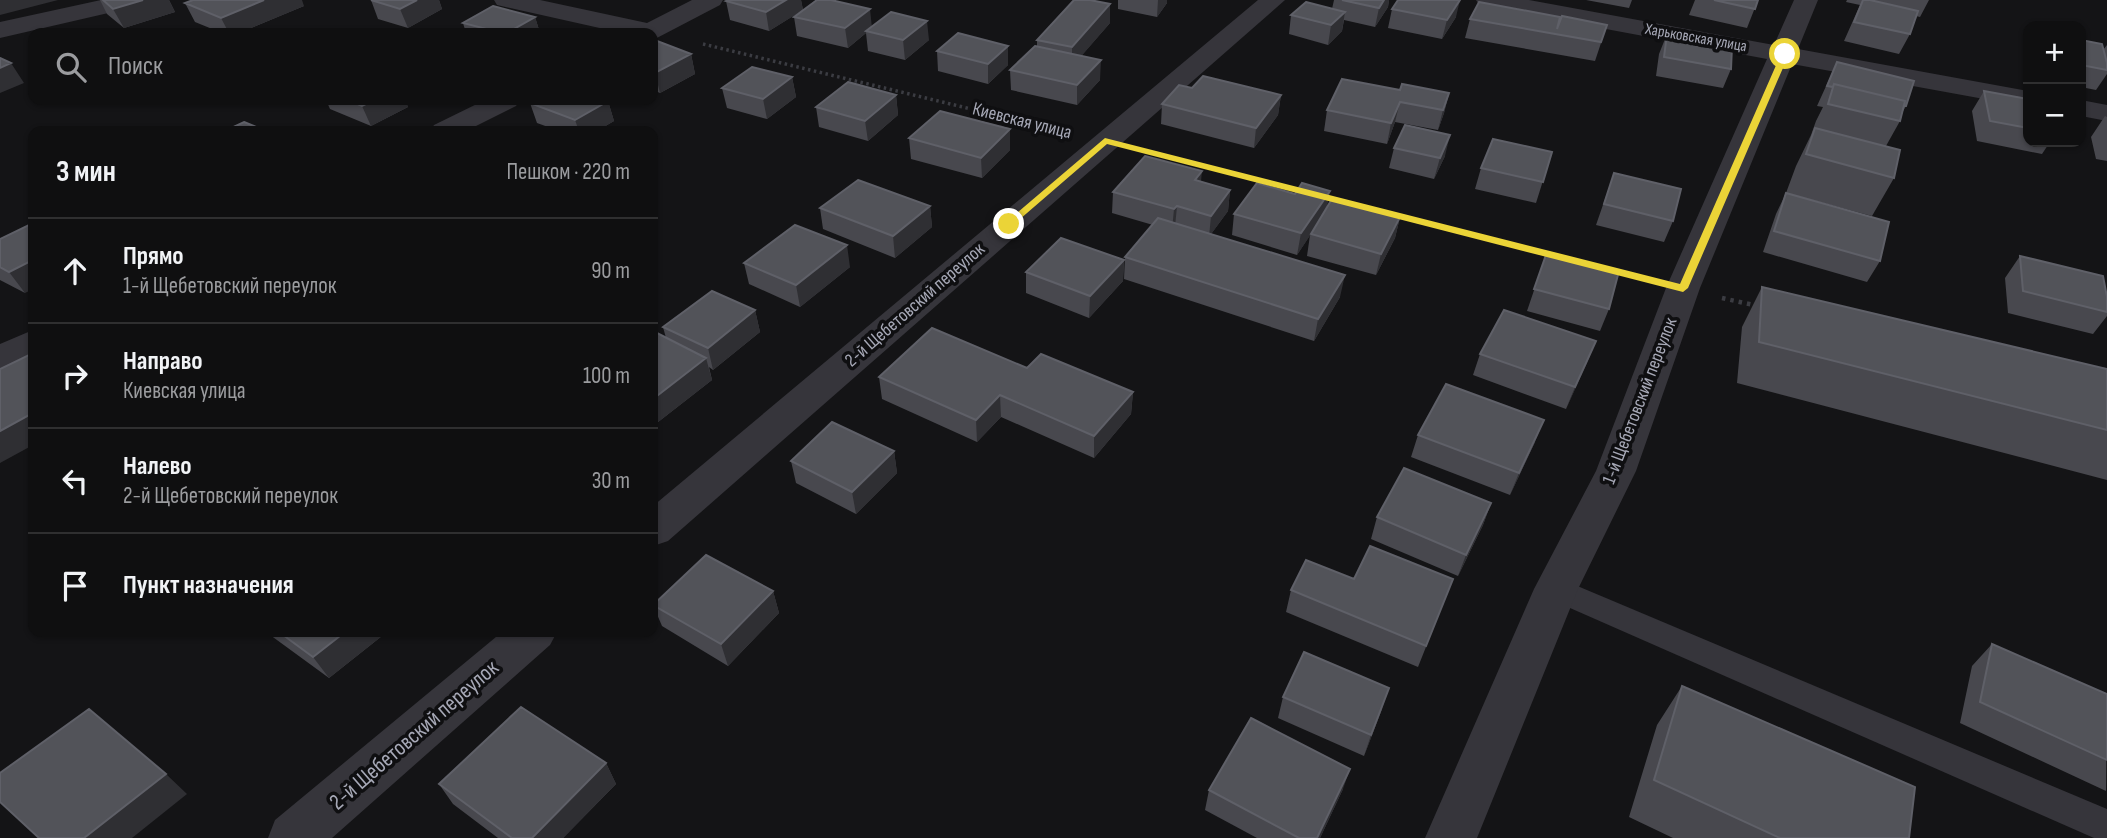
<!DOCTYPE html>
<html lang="ru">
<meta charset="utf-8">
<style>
body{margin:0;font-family:"Sofia Sans Condensed",sans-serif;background:#181819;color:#f1f3f6}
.controls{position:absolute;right:21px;top:21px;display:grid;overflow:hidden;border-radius:14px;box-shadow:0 2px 5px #0004}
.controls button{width:63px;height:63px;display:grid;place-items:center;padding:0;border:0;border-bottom:2px solid #2f2f30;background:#0f0f10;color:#f1f3f6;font:35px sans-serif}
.stop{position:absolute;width:21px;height:21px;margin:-16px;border:5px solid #ebd437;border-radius:50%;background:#fff}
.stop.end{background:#ebd437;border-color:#fff;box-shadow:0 2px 7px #0008}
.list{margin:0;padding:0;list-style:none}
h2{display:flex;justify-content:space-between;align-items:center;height:91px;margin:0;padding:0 28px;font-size:30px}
h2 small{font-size:23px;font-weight:400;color:#9b9c9f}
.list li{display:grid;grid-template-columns:46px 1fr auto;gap:21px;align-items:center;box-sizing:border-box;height:105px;padding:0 28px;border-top:2px solid #2f2f30}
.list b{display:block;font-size:26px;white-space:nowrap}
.list p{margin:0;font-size:23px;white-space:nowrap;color:#9b9c9f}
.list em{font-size:23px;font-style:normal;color:#9b9c9f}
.icon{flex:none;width:38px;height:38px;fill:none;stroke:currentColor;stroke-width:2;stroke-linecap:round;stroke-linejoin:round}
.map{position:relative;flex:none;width:2107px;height:838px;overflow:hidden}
.search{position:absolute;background:#0f0f10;box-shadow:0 2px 5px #0004;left:28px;top:28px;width:630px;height:77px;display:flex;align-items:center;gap:18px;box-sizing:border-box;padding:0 24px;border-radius:14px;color:#9b9c9f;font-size:26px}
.panel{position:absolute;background:#0f0f10;box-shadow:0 2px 5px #0004;left:28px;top:126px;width:630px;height:511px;border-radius:14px}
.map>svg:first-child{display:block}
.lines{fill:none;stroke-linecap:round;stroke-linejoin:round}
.path-far1{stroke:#3b3c42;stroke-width:3.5;stroke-dasharray:2.5 3.5;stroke-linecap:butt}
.path{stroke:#3b3c42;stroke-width:4.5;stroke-dasharray:3.5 5;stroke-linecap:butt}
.service{fill:#36353b;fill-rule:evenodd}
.minor{fill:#36353b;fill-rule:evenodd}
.wall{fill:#48484e}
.shaded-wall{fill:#2f2f33}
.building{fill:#525359;stroke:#5f6068;stroke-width:2}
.route{fill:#ebd437}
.labels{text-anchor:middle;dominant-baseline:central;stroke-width:7;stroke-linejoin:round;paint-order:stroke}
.far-street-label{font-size:16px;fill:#a6a8b6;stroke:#0f0f11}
.street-label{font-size:19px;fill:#a6a8b6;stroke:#0f0f11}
.near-street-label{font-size:23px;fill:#a6a8b6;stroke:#0f0f11}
</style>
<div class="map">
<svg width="2107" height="838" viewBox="0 0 2107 838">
<rect width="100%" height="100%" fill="#141416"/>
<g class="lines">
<path class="path-far1" d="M703 44 1062 131
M1152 153 1303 191
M1325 197 1388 213"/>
<path class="path" d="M1382 212 1551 255
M1614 271 1642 278
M1722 298 1758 306"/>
<path class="service" d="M1556 577 2107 809V838H2094L1545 597 1541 589 1545 581Z"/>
<path class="minor" d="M101 0H146L143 5 0 38V22Z
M494 0H540L647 23 692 0H723L720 5 653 40V33H622L497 5Z
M1258 0H1285L668 541 653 546V506Z
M1476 0H1529L1774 45 1794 0H1818L1798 49 2028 91V107L1792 64 1700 288 1636 471 1578 589 1477 838H1425L1534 589 1596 471 1666 288 1767 59 1488 7 1479 5Z
M485 100H520L516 106 466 131H430L434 125Z
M2081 100 2107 105V121L2081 116Z
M33 330V357L0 371V344Z
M502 632H557L550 645 332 838H268L275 820Z"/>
</g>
<path class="wall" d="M100 0H169L175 12 124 28 107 14Z
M371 0H439L442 9 408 28 378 19Z
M728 0H801L803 10 929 40 905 60 868 51 866 33 848 48 797 36 794 17 801 11 769 31 730 20 726 1Z
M1118 0H1167V3L1157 17 1118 9Z
M1334 0H1389L1388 7 1375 27 1344 20 1342 31 1328 45 1289 34 1291 15 1332 9Z
M1586 0H1632L1629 8Z
M1695 0H1758L1747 28 1689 15Z
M1847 0H1929L1920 17 1916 16 1910 34 1899 54 1844 41 1860 5 1846 2Z
M185 3 304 6 239 33H222L195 22Z
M1392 9 1456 17 1442 39 1388 28Z
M535 17 540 33H466L463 23Z
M1470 19 1557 29 1607 25 1595 61 1465 38Z
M1110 23 1081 56 1100 80 1077 105 1011 90 1010 70 1037 46V40Z
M1667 34 1731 69 1723 88 1656 76 1659 54Z
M2081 40 2103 50 2107 45V74L2096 90 2081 87Z
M653 44 691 54 695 74 660 93 653 90Z
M937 51 1008 65 988 84 938 71Z
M1837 62 1906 106 1902 113 1900 121 1886 146 1894 178 1872 216 1786 193 1796 166 1811 135 1816 121 1823 107 1817 106Z
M792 77 796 97 767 119 727 108 722 88Z
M1192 88 1281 95 1278 115 1254 148 1161 124 1162 104Z
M1400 90 1449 93 1444 113 1438 130 1395 122 1387 144 1324 131 1327 110Z
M1984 91 2028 99V142H2050L2042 154 1977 141 1972 111Z
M896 95 898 115 868 141 819 127 816 107Z
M326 100H405L408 107 371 126 330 109Z
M608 101 614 121 597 131H559L537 123 530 103Z
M2105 116 2107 117V161L2096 159 2091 137Z
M909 138 1010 150 982 178 911 159Z
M1394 148 1445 156 1434 179 1389 168Z
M1552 152 1536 203 1475 189 1481 168Z
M1614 173 1673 221 1664 242 1596 225Z
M1201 182 1230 190 1228 211 1211 234 1340 297 1314 341 1124 279 1125 257 1153 225 1112 213 1113 192Z
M1330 191 1326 208 1400 217 1395 238 1376 275 1307 256 1310 235 1297 255 1232 235 1234 214 1295 194Z
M1786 193 1880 261 1867 282 1763 252 1776 214Z
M930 206 932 227 895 258 823 229 820 208Z
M0 239 25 293 0 280Z
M1547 252 1609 309 1600 331 1527 311Z
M2020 256 2107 312V316L2093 334 2008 313 2005 278Z
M1124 260 1123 281 1089 318 1026 293V272Z
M744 263 850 267 800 307 749 284Z
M1762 287 2107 369V480L1737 383 1742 327Z
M755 310 760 332 713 370 709 367 712 380 653 426V331L666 338 663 327Z
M1596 341 1566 409 1473 375 1480 354Z
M1027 368 1133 392 1131 414 1094 458 1001 417 977 442 882 399 879 377Z
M1418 435 1535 442 1510 495 1411 457Z
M894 451 897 473 856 514 796 483 791 461Z
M1491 503 1483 525 1458 576 1371 539 1377 517Z
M1354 579H1453L1418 667 1286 612 1291 590Z
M773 591 779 613 728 666 662 626 653 605Z
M266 632H387L329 678Z
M1992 644 2107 694 2106 791 1960 723 1972 666Z
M1682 686 1909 838H1673L1629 817 1657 725Z
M1283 697 1382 709 1364 756 1278 718Z
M606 763 616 784 563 838H498L453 804 439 784Z
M1343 789 1320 838H1257L1205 810 1209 790Z"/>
<path class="shaded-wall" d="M0 0H58L0 15Z
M143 0H169L175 12 124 28 113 9Z
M264 0H302L304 6 239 33H229L221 18Z
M417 0H439L442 9 408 28 400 9Z
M786 0H801L803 10 769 31 766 12Z
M1158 0H1167V3L1157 17Z
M1384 0H1389L1388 7 1375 27 1379 8Z
M1460 0 1456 17 1442 39 1447 20Z
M1110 4V23L1072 67V47Z
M870 9 872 28 866 31V33L848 48 845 28Z
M1345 12 1342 31 1328 45 1331 25Z
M535 17 540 33H507Z
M927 21 929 40 905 60 903 40Z
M1008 46V65L988 84V64Z
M691 54 695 74 660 93 655 73Z
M1101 60 1100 80 1077 105V85Z
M11 63 24 83 0 93V68Z
M792 77 796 97 767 119 763 99Z
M1449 93 1444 113 1438 130 1443 110Z
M896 95 898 115 868 141 865 121Z
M1281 95 1278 115 1254 148 1256 128Z
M374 100H405L408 107 371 126 362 106Z
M608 101 614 121 597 131H579L575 120Z
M1400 102 1395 122 1387 144 1391 123Z
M1010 129V150L982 178 981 158Z
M1450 135 1445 156 1434 179 1440 158Z
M1202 171 1200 192 1195 180Z
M1230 190 1228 211 1209 237 1211 216Z
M1330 191 1326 212 1297 255 1301 233Z
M930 206 932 227 895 258 893 236Z
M1177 206 1175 227 1172 230 1174 209Z
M1400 217 1395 238 1376 275 1381 254Z
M847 245 850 267 800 307 796 285Z
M33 260V289L25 293 9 272Z
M1124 260 1123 281 1089 318 1090 296Z
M1345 275 1340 297 1314 341 1318 319Z
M755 310 760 332 713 370 708 348Z
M1596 341 1587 363 1566 409 1575 387Z
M706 358 712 380 653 426V399Z
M1133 392 1131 414 1094 458V436Z
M1000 395 1001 417 977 442 976 420Z
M33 413V445L0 463V431Z
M1544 420 1535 442 1510 495 1519 473Z
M894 451 897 473 856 514 852 492Z
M1491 503 1483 525 1458 576 1466 555Z
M773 591 779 613 728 666 721 644Z
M345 632H387L329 678 313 657Z
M1389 688 1382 709 1364 756 1371 735Z
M606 763 616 784 563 838H532Z
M1350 769 1343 789 1320 838H1317Z
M166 774 187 794 132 838H84Z"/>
<path class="building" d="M103 0H143L113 9Z
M193 0H264L221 18 185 3Z
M371 0H417L400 9Z
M728 0H786L766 12 726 1Z
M817 0H831L870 9 845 28 794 17Z
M1074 0H1090L1110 4 1072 47 1037 40Z
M1342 0H1384L1379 8Z
M1398 0H1460L1447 20 1392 9Z
M1714 0H1758L1755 9Z
M1863 0H1870L1918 11 1910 34 1854 22Z
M1306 2 1345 12 1331 25 1291 15Z
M1479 2 1560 17 1557 29 1562 16 1607 25 1601 42 1470 19Z
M493 6 535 17 507 33H502L463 23Z
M891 12 927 21 903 40 866 31Z
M958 33 1008 46 988 64 937 51Z
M1667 34 1732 46 1731 69 1664 57Z
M2081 40 2102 44 2107 63V70L2081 65Z
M657 41 691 54 655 73 653 72V44Z
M1035 46 1101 60 1077 85 1010 70Z
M0 58 11 63 0 68Z
M1837 62 1914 81 1906 106H1904L1905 101 1834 84 1833 87 1827 86Z
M752 67 792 77 763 99 722 88Z
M1203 76 1281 95 1256 128 1162 104 1179 85 1192 88Z
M1342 79 1400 90 1402 84 1449 93 1443 110 1400 102 1391 123 1327 110Z
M848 82 896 95 865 121 816 107Z
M1834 84 1905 101 1900 121 1828 104Z
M1984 91 2028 99V128L1990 121Z
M348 100H374L362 106Z
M535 100H604L608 101 575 120 530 103Z
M940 111 1010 129 981 158 909 138Z
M244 122 266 131H225Z
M1405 125 1450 135 1440 158 1394 148Z
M1815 128 1900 150 1894 178 1806 154Z
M1493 139 1552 152 1543 182 1481 168Z
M1145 156 1202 171 1195 180 1230 190 1211 216 1177 206 1174 209 1113 192Z
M1614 173 1681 189 1673 221 1604 204Z
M858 180 930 206 893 236 820 208Z
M1257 183 1295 194 1302 183 1330 191 1301 233 1234 214Z
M1786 193 1889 222 1880 261 1774 231Z
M1332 199 1400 217 1381 254 1311 234Z
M1158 218 1345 275 1318 319 1125 257Z
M33 223V260L9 272 0 267V239Z
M795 225 847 245 796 285 744 263Z
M1061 238 1124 260 1090 296 1026 272Z
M1547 252 1619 271 1609 309 1534 289Z
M2020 256 2103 276 2107 297V312L2023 291Z
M1762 287 2107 369V430L1759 342Z
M712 291 755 310 708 348 663 327Z
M1504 310 1596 341 1575 387 1480 354Z
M932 328 1027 368 1041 354 1133 392 1094 436 1000 395 976 420 879 377Z
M653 331 706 358 653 399Z
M31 354 33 355V413L0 431V369Z
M1446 384 1544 420 1519 473 1418 435Z
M832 422 894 451 852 492 791 461Z
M1404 468 1491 503 1466 555 1377 517Z
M1370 546 1453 579 1426 646 1291 590 1306 560 1354 579Z
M706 555 773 591 721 644 653 605Z
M279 632H345L313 657Z
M1992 644 2107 694V760L1980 702Z
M1304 652 1389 688 1371 735 1283 697Z
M1682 686 1915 787 1909 838H1780L1654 780Z
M521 707 606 763 532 838H512L439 784Z
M89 709 166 774 84 838H39L0 802V773Z
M1251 718 1350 769 1317 838H1299L1209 790Z"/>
<path class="route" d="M1785 52 1789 54 1688 288 1683 292 1107 144 1012 226 1004 224 1105 138 1680 284 1781 54Z"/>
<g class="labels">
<g class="far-street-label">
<text transform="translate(1696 38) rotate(10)">Харьковская улица</text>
</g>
<g class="street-label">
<text transform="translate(1022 121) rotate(14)">Киевская улица</text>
<text transform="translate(915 305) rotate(-41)">2-й Щебетовский переулок</text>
<text transform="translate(1640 401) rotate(-69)">1-й Щебетовский переулок</text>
</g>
<g class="near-street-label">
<text transform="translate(414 735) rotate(-41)">2-й Щебетовский переулок</text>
</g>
</g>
</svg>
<div class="controls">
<button>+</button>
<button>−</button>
</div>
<div class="stop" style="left:1785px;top:54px"></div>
<div class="stop end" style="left:1009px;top:224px"></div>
<div class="search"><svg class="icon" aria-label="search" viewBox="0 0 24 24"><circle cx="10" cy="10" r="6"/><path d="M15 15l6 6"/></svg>Поиск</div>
<section class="panel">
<h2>3 мин<small>Пешком · 220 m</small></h2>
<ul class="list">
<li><svg class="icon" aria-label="ahead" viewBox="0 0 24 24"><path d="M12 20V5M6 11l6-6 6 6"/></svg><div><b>Прямо</b><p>1-й Щебетовский переулок</p></div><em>90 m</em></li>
<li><svg class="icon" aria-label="right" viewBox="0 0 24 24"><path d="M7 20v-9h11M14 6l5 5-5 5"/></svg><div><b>Направо</b><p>Киевская улица</p></div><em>100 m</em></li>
<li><svg class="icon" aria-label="left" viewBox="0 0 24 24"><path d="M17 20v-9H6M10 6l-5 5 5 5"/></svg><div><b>Налево</b><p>2-й Щебетовский переулок</p></div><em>30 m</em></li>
<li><svg class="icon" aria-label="arrive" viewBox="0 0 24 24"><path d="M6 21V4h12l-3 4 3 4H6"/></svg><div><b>Пункт назначения</b></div></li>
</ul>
</section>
</div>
